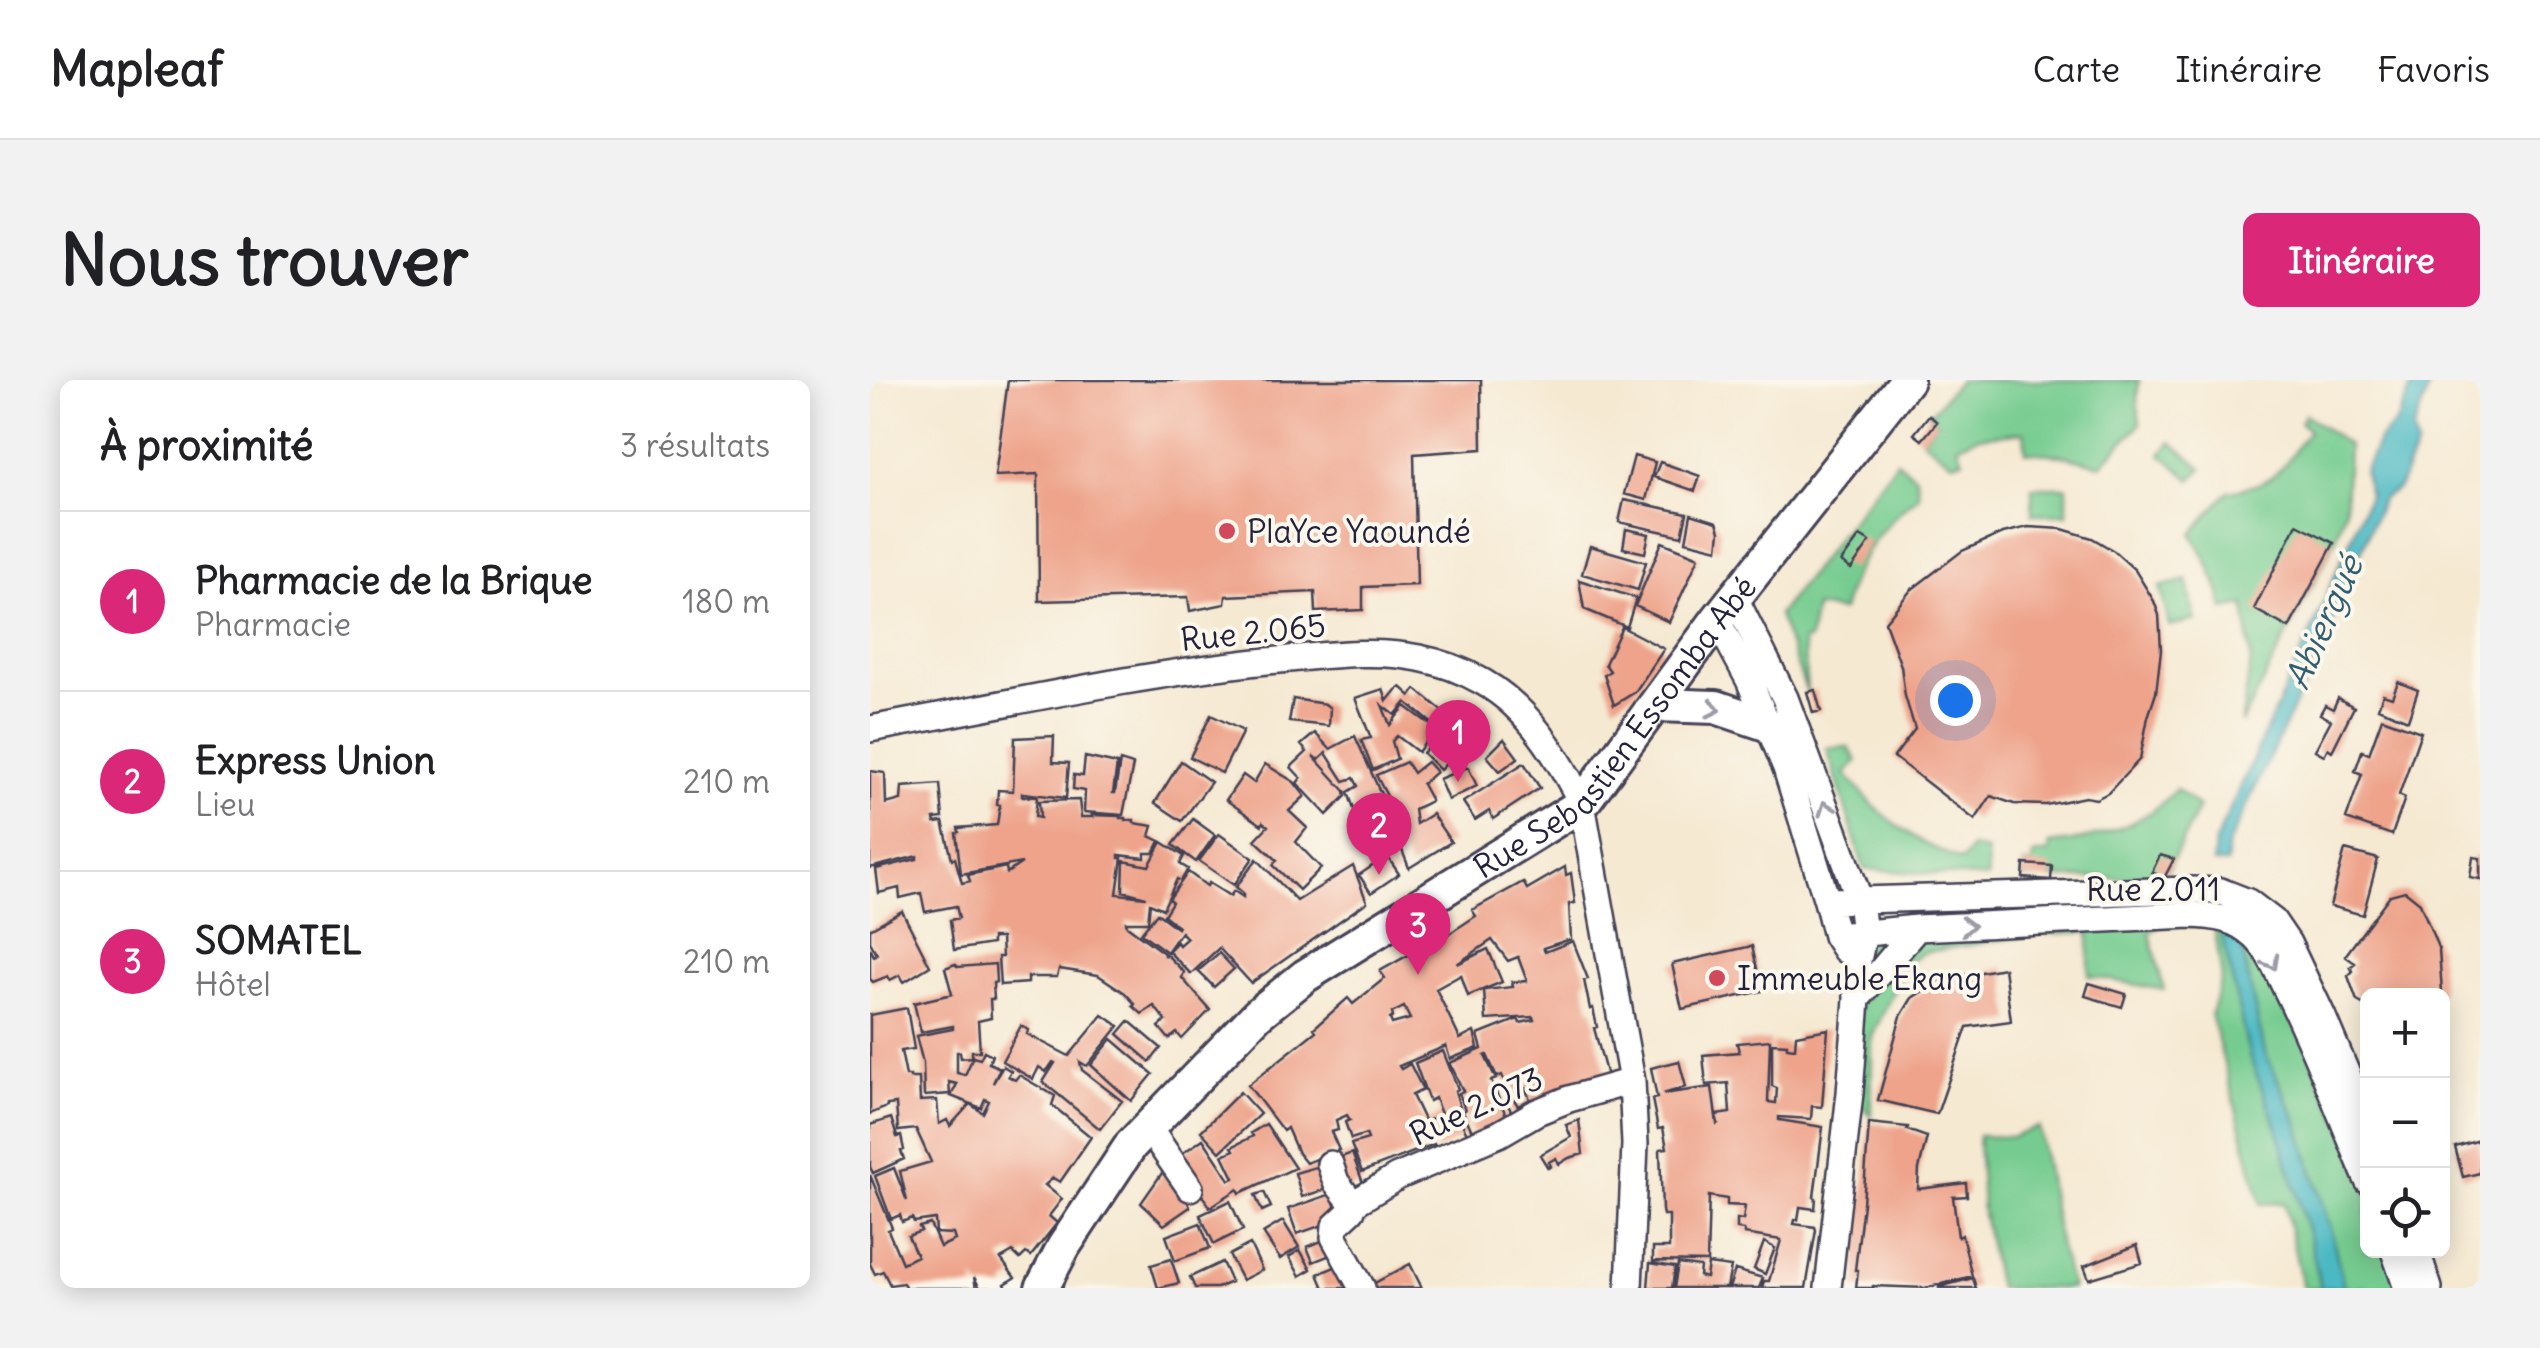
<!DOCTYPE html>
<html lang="fr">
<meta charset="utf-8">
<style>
body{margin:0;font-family:Delius,sans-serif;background:#f2f2f2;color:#202124}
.controls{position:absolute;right:30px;bottom:30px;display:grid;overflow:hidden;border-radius:15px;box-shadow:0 5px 25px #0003}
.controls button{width:90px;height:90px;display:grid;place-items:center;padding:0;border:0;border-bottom:2px solid #e0e0e0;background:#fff;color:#202124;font:50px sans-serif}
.you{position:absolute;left:1085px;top:320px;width:35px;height:35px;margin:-25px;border:8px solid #fff;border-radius:50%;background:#1a73e8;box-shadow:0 0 0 15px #1a73e833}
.badge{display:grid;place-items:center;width:65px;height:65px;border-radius:50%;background:#db2777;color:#fff;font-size:32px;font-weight:700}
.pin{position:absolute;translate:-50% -82px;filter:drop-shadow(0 2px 5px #0008)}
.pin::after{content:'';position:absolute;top:52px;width:35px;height:30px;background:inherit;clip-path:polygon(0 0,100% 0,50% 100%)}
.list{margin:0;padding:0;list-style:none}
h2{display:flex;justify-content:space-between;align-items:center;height:130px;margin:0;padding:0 40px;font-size:42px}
h2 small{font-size:32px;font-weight:400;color:#757577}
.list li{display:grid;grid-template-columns:65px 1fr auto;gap:30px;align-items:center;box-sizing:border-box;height:180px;padding:0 40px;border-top:2px solid #e0e0e0}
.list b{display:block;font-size:38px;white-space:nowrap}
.list p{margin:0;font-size:32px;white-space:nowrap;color:#757577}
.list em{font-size:32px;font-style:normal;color:#757577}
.icon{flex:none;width:55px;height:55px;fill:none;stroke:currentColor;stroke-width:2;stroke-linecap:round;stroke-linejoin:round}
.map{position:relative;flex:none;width:1610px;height:908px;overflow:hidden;border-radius:15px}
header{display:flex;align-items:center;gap:60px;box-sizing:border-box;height:140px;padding:0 50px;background:#fff;border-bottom:2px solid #e0e0e0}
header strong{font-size:48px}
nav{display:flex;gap:55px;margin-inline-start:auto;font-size:35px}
.intro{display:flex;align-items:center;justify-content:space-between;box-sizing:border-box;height:240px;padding:0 60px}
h1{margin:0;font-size:70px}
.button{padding:25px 45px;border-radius:15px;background:#db2777;color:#fff;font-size:35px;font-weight:700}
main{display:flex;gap:60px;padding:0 60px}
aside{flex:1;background:#fff;border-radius:15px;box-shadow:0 5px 25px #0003}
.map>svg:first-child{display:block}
.green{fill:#76cc90;stroke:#4c7766;stroke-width:2.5}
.water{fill:#4bb9c3;stroke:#366e7f;stroke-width:2.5}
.building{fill:#eea38a;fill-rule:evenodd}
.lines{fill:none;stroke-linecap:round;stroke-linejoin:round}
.minor-casing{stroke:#424052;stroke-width:30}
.major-casing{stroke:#424052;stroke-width:38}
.minor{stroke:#fff;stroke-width:25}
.major{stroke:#fff;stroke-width:32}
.oneway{stroke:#9c9ca7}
.poi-dot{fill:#d1495b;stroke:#fbf7ec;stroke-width:4}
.labels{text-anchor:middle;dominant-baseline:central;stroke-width:8;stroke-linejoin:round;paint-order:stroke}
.poi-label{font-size:32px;fill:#22223b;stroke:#fbf7ec;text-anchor:start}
.street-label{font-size:32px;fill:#22223b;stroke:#fbf7ec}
.water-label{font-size:35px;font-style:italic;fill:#325e71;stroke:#fbf7ec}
</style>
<header>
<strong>Mapleaf</strong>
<nav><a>Carte</a><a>Itinéraire</a><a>Favoris</a></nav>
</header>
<div class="intro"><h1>Nous trouver</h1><a class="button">Itinéraire</a></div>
<main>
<aside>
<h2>À proximité<small>3 résultats</small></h2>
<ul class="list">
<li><span class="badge">1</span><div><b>Pharmacie de la Brique</b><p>Pharmacie</p></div><em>180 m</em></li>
<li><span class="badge">2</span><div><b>Express Union</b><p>Lieu</p></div><em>210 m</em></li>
<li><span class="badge">3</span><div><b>SOMATEL</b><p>Hôtel</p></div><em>210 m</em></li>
</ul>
</aside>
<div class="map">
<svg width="1610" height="908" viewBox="0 0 1610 908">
<rect width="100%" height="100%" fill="#fbf7ec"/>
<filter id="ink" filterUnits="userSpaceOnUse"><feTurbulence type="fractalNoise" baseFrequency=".01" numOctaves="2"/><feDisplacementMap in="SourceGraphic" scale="20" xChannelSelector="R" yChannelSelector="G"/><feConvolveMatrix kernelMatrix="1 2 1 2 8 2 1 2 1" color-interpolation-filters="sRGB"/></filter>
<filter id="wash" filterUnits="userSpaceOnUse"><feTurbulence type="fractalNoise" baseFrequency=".0048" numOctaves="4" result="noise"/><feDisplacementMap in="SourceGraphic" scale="40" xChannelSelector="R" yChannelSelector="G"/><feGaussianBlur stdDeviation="2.25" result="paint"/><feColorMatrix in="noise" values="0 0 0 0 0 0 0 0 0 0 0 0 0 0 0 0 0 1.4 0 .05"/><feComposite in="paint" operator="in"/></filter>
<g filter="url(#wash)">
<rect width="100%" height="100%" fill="#f5e9d2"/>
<path class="green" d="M1089 0H1269L1267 20 1270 44 1231 85 1191 75 1156 72 1154 52 1107 57 1087 66 1093 80 1082 82 1052 60 1067 42 1059 35Z
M1435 34 1478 65 1475 130 1464 163 1371 344 1381 280 1375 225 1354 229C1348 202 1336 178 1322 154L1358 111C1410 103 1409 90 1439 51L1430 42Z
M1301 62 1332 88 1321 100 1291 74Z
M1027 81 1046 97 1049 115C1011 144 983 184 972 231L945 227 939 260H933L937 312 908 235Z
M1162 107H1197V134H1162Z
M1317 200 1326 240 1299 246 1290 207Z
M978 367 987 381 975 394 1005 427 1028 446 1055 464 1092 481 1102 467 1117 471 1118 498 994 489 957 368Z
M1306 409 1329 427 1294 498H1153L1154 484 1162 485 1163 475 1180 472 1179 464C1225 460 1276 445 1306 409Z
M1348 537 1380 678 1407 747 1441 863 1451 908H1433L1414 823 1391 824 1341 634 1352 598 1344 545 1289 546 1280 553 1294 610 1219 596V552L1169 554 1055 572 1037 582 1002 657 1001 736 980 713 994 554Z
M1366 543 1386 557 1497 801 1498 871H1524L1537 908H1474L1463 859 1428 743 1395 673Z
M1169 747 1190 868 1202 908H1128L1112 829 1108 756 1142 757Z"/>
<path class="water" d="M1544 0H1565L1559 7 1543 51 1547 66 1528 109 1512 119 1458 255 1357 467V483H1343L1345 462 1444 245 1499 115 1494 92 1508 61 1527 41Z
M1348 537 1366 543 1395 673 1428 743 1463 859 1474 908H1451L1441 863 1407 747 1380 678Z"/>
<g id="blocks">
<path class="building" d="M138 0H611L612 69 544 74 547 205 493 207V230L446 232 445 212 356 216 355 224 320 231 318 217 169 221 168 94 125 96Z
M1059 35 1067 42 1052 60 1044 54Z
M764 76 785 82 776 120 754 114Z
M790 82 830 96 825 111 784 97Z
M754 120 817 133 812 156 749 142Z
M821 134 847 142 850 151 848 169 816 161Z
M1427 144 1464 163 1419 248 1384 229Z
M1158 147 1192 149 1222 158 1244 171 1265 190 1284 221 1289 235 1291 270 1286 313 1278 337 1270 379 1238 413 1226 419 1215 417 1176 425 1144 424 1121 416 1105 440 1024 377 1045 349 1035 316 1031 286 1015 242 1041 210 1092 171 1133 153Z
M756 149 779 154 775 173 753 168Z
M990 156 1000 162 981 189 971 182Z
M792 162 829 177 799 242 765 226Z
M720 166 776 182 768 210 712 194Z
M709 200 766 218 757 247 714 229Z
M752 247 794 269 765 312 744 325 734 295 740 291 735 284Z
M1528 302 1548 310 1538 340 1508 328 1513 314 1522 317Z
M531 307 541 316 546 309 575 333 564 345 536 322 525 335 512 325 520 345 535 326 566 349 548 372 527 356 522 361 527 379 503 390 491 360 501 358 485 318 513 309 517 321 526 310Z
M945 310 951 331 943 333 937 312Z
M1468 318 1484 327 1462 371 1458 368 1454 375 1445 370 1461 340 1450 334 1455 325 1463 329Z
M423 319 455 324 460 328 459 346 419 342Z
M341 335 373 351 352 393 320 377Z
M587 337 605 355 570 390 553 373Z
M1512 338 1551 352 1529 415 1535 418 1522 455 1476 439 1492 394 1485 391 1492 371 1499 374Z
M445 353 460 369 485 356 515 423 519 420 506 395 536 382 543 393 557 382 566 392 552 404 561 421 544 429 546 444 562 434 581 462 539 488 517 432 489 444 478 412 488 406 484 398 474 401 456 373 449 380 443 376 475 411 476 416 457 435 427 403 431 398 421 387 437 372 431 365Z
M184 356 183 382 199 383 196 418 152 413V416L167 417 165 437 170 438 169 421 209 420 211 437H223L222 435 250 436V438H256V440H264V443L283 446 280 456 290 461 284 473H275V478L249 475V478H252L247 514 276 517 253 511 254 481 279 486 292 462 314 476 310 484 318 489 311 501 307 499 293 529 280 523 278 542H256L257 546 295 574 293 576 295 574 298 576 314 592 312 598 340 630 312 659 307 653 299 659 289 647 296 641 284 626 272 634 263 626 265 624 255 613 228 595 189 589 187 597H158V603L130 605 128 577H132L131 558H122V564L84 570 80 540 89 538 86 526 55 532 51 513 30 518 29 508 9 513 6 489 47 479V476L0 488V391L15 393 16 424 31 420 32 407 70 404 73 438 64 439 65 443 73 442 82 479 85 478 92 503 100 501 98 495 136 487 137 493 152 483 91 494 86 453 89 452 88 448 127 445 130 425H127L128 410 143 411 145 358Z
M634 359 648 378 630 391 617 376Z
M215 377 247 384 243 413H245L250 381 263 385 253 435 214 432 215 411 203 409 204 395 213 396Z
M311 381 341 402 312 441 285 423Z
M654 383 670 408 623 439 619 431 605 440 593 422Z
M395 384 424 402 435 416 419 431 437 448 426 462 451 488 429 510 403 485 407 480 385 460 398 446 393 442 392 445 356 420 373 395 384 403Z
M598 387 607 406 578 420 569 399Z
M323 439 345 455 326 482 303 465Z
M349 454 383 478 364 505 329 481Z
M1475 470 1508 479 1493 535 1460 526Z
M1290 475 1304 479 1294 498 1282 492Z
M517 476 529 494 501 513 489 495Z
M1603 477 1610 478V499L1600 497Z
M387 479 427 521 483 486 497 522 381 603 349 568 321 594 298 571 307 562 309 565 317 558 311 552 297 572 271 553 287 533 307 548 308 546 294 535 302 522 299 519 318 492 337 506 339 503 360 516 364 511 373 517V513L366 507Z
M1154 484 1182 486 1181 500 1153 498Z
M695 487 696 495 701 493 705 523 699 524 701 559 673 568 675 572 703 561 718 599 714 600 720 629 723 628 727 647 724 648 738 700 646 739 636 722 643 718 648 726 660 719 655 708 640 715 632 695 627 697 617 675 615 676 626 699 621 701 640 744 605 758 593 731 595 730 589 713 593 711 580 683 612 669 608 655 648 639 650 643 664 640 663 637 616 640 614 610 643 607 642 602 657 601 648 577 638 581 622 560 587 584 618 569 632 602 598 616 591 595 566 609 590 659 604 652 608 668 580 679 576 666 529 686 531 689 540 684 553 710 542 715 555 742 571 734 565 718 559 721 545 683 573 671 588 709 585 711 592 734 588 736 598 755 567 770 564 764 492 792 481 764 498 759 496 754 481 759 475 742 480 740 477 735 466 740 468 750 461 752 469 770 436 783 428 773 417 748 413 751 378 705 446 651 444 648 478 618 483 624 515 598 510 591 567 559 568 561 606 536 602 530 653 502 657 509ZM534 627 540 639 522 644 520 639 523 637 522 633Z
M1535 511 1550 523 1569 570 1572 612 1568 616H1498V627L1487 621 1478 596 1483 591 1480 587 1485 583 1475 576 1520 515Z
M32 531 60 586 34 602 30 595 20 600 18 596 3 602 0 599V568L4 576 7 574 0 562V549Z
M882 566 892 611 812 629 802 584Z
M349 573 364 589 344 607 328 591Z
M85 584 88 587 125 584 126 602 123 603 124 619H120L121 638 108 641 110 671H102V677L91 678 90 672H87V693L95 695 103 677 110 679 114 671 122 675 119 683 130 688 123 703 133 686 141 691 138 696 145 700 149 695 185 716 182 725 221 757 190 802 183 798 175 805 192 819 179 836 187 843 161 876 156 873 150 879 143 872 131 879 145 898 135 904 137 908H110L104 897 106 908H36L33 903 20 905 13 891 5 894 0 884V795L22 848 18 850 32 883 47 876 38 856 51 851 49 847 60 844 70 867 85 860 83 854 66 853 65 839 44 842 42 838 32 842 30 835 21 839 5 796 24 788 37 821 30 791 61 782 46 749 28 751 26 724 17 725V727L0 734V635L37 628 44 669 31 671 36 696H40V698H49L50 721 67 720 69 744 77 740 80 746 100 724 113 733 119 721 115 719 111 728 81 716 87 704 79 702 80 714 54 716 53 683 46 656 83 649V646L51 652 44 623 82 614 75 588Z
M1134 588 1141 641 1097 647 1067 734 1008 720 1031 636 1042 618 1072 599Z
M1219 603 1256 614 1252 627 1215 616Z
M233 635 249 646 217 686 210 682 212 690 252 721 230 749 173 702 185 683 183 682 176 692 169 687 163 699 132 681 151 646 159 650 157 654 199 676Z
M259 641 291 668 280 682 248 654Z
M958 649 952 727 942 726 941 739 909 737V740L953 747 944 817 946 818 945 829 930 827 928 840H925L924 844 945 847 946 850 936 908H892L894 901H899L911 860 874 854V850L867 849V839L873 840 875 826 857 825V819L839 816 837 882 783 881V868H799V835H793L792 830 790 769 797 768 793 748 788 749 782 719 787 718 781 688 809 681 816 707 793 714 842 707 847 744 848 743 846 735 860 733 858 703 836 705 833 675 869 672 867 663 900 660 898 722 906 723 907 708 902 706V663L917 664V667L925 668 926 655Z
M242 659 283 694 261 721 221 685Z
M370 712 390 734 350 772 331 751Z
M21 738 27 757 31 756 34 770 31 771 34 779 3 793 0 787V745Z
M709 740 713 774 699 778 689 784 686 778 679 782 681 786 678 788 670 775 701 757 696 745Z
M999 743 1038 747 1037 750 1057 757 1049 789 1048 809 1096 803 1097 816 1083 817 1088 857 1092 855 1102 896 1056 908 1003 906V908H986L988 890H985L993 824Z
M396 744 425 788 370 813 368 809 340 827 307 777 333 759 360 800 364 798 353 775 364 770 362 767 383 756 381 753Z
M1610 760V793L1593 797 1585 767Z
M482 773 493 803 474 811 463 780Z
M299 783 320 827 294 845 271 823Z
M456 784 463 807 432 817 425 793Z
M394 812 401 827 392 831 385 815Z
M461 814 470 839 427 854 418 829Z
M360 821 373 850 344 864 330 835Z
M413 841 429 867 410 879 393 853Z
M330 843 340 868 305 881 296 856Z
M461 857 468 872 443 882 437 867Z
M894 862 905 868 895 894 884 889Z
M380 864 392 890 372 900 359 875Z
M1267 865 1272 883 1219 899 1214 886Z
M430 870 441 889 430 896 419 877Z
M301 879 309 903 288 908 281 885Z
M352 882 361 902 347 908H325L320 897Z
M780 883 805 887 802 908H778Z
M540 884 552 908H506L503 904Z
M808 884 830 887 829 896 836 898 838 884 861 887 857 908H804Z
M467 886 477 908H454L448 894Z
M865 890 893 898 889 908H859Z
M1103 898 1106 908H1069V907Z"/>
</g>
</g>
<g filter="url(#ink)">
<use href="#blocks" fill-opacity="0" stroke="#424052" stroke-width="2.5"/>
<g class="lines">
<g class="minor-casing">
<path id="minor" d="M865 218 915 318 990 521 994 554 986 589 987 619 980 713 958 908
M847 240 879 300 916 388 957 521 966 556 975 570
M0 349C132 325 263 295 397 281 446 277 500 268 549 278 570 282 594 291 613 302 659 328 689 378 712 424L762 701 765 764 759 908
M957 521 1320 510 1350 511 1378 522 1403 541 1418 563 1453 637 1498 744
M966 556 1047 548 1320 535C1345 536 1365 538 1384 556 1399 570 1407 591 1416 609 1447 671 1471 737 1498 801
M987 619 1047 548
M278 747 320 808
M460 784 466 802 483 824 482 830 465 846 464 857 492 908
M483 824 527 797 629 754 667 732 699 719 762 701
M1524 871 1537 908
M1547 871 1559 908"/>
</g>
<g class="major-casing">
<g id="major">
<path d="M786 325 846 327 899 345"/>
<path id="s1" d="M172 908 194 866 261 765 388 634 435 596 712 424 847 240 1037 0"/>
</g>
</g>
<use href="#minor" class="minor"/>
<use href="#major" class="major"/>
</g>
<defs><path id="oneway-chevron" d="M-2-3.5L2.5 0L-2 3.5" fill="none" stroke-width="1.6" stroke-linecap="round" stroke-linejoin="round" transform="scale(2.5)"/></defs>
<g class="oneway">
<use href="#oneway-chevron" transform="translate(844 329) rotate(11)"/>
<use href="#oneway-chevron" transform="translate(956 428) rotate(-110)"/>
<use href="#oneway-chevron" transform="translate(1098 546) rotate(-2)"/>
<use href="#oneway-chevron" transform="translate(1402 583) rotate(61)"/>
</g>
</g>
<g class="poi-dot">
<circle cx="357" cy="151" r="10"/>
<circle cx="847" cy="598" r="10"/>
</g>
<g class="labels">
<g class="poi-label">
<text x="377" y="151">PlaYce Yaoundé</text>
<text x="867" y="598">Immeuble Ekang</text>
</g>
<g class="street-label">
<text transform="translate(383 252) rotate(-6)">Rue 2.065</text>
<text stroke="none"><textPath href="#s1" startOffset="815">Rue Sebastien Essomba Abé</textPath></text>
<text x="1283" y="509">Rue 2.011</text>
<text transform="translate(606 726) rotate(-25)">Rue 2.073</text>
</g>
<g class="water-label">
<text transform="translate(1453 242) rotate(-66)">Abiergué</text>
</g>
</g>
</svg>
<div class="controls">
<button>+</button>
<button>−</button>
<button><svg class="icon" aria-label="locate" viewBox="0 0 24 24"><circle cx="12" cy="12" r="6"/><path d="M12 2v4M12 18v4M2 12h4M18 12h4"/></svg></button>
</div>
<div class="you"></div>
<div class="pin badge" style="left:588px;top:402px">1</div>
<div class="pin badge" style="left:509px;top:495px">2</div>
<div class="pin badge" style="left:548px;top:595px">3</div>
</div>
</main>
